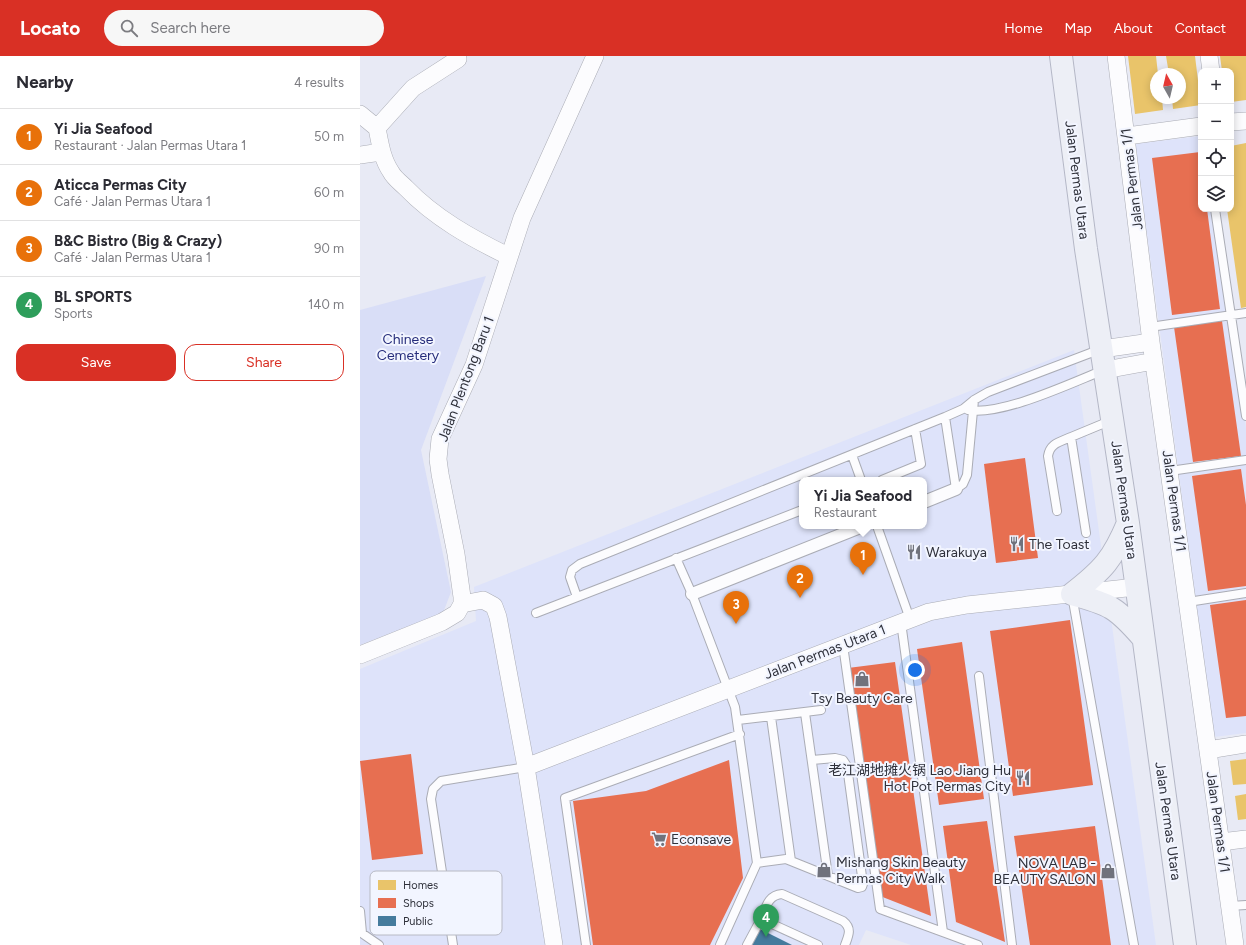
<!DOCTYPE html>
<meta charset="utf-8">
<style>
body{margin:0;font-family:Figtree,"Noto Sans SC",sans-serif;background:#f7f7f7;color:#2b2b33}
.controls{position:absolute;right:12px;top:12px;display:grid;overflow:hidden;border-radius:8px;box-shadow:0 2px 10px #0003}
.controls button{width:36px;height:36px;display:grid;place-items:center;padding:0;border:0;border-bottom:1px solid #e1e1e2;background:#fff;color:#2b2b33;font:20px sans-serif}
.compass{position:absolute;left:790px;top:12px;width:36px;height:36px;border-radius:50%;background:#fff;box-shadow:0 2px 10px #0003;rotate:352deg}
.you{position:absolute;left:555px;top:614px;width:14px;height:14px;margin:-10px;border:3px solid #fff;border-radius:50%;background:#1a73e8;box-shadow:0 0 0 6px #1a73e833}
.badge{display:grid;place-items:center;width:26px;height:26px;border-radius:50%;background:#d93025;color:#fff;font-size:13px;font-weight:700}
.pin{position:absolute;translate:-50% -33px;filter:drop-shadow(0 1px 2px #0008)}
.pin::after{content:'';position:absolute;top:21px;width:14px;height:12px;background:inherit;clip-path:polygon(0 0,100% 0,50% 100%)}
.popup{position:absolute;left:439px;top:421px;width:128px;height:52px;box-sizing:border-box;display:grid;place-content:center;border-radius:8px;background:#fff;filter:drop-shadow(0 1px 3px #0005);font-size:13px;white-space:nowrap;color:#7c7c81}
.popup b{font-size:15px;color:#2b2b33}
.popup::after{content:'';position:absolute;left:50%;top:100%;margin-left:-8px;border:8px solid transparent;border-top-color:#fff}
.list{margin:0;padding:0;list-style:none}
h2{display:flex;justify-content:space-between;align-items:center;height:52px;margin:0;padding:0 16px;font-size:17px}
h2 small{font-size:13px;font-weight:400;color:#7c7c81}
.list li{display:grid;grid-template-columns:26px 1fr auto;gap:12px;align-items:center;box-sizing:border-box;height:56px;padding:0 16px;border-top:1px solid #e1e1e2}
.list b{display:block;font-size:15px;white-space:nowrap}
.list p{margin:0;font-size:13px;white-space:nowrap;color:#7c7c81}
.list em{font-size:13px;font-style:normal;color:#7c7c81}
.actions{display:flex;gap:8px;padding:12px 16px}
.actions a{flex:1;padding:9px 0;border:1px solid #d93025;border-radius:12px;text-align:center;font-size:14px;color:#d93025}
.actions .main{background:#d93025;color:#fff}
.icon{flex:none;width:22px;height:22px;fill:none;stroke:currentColor;stroke-width:2;stroke-linecap:round;stroke-linejoin:round}
.map{position:relative;flex:none;width:886px;height:889px;overflow:hidden}
header{display:flex;align-items:center;gap:24px;box-sizing:border-box;height:56px;padding:0 20px;background:#d93025;color:#fff}
header strong{font-size:19px}
nav{display:flex;gap:22px;margin-inline-start:auto;font-size:14px}
.search{width:280px;height:36px;background:#f7f7f7;display:flex;align-items:center;gap:10px;box-sizing:border-box;padding:0 14px;border-radius:22px;color:#7c7c81;font-size:15px}
main{display:flex}
aside{flex:1;background:#fff}
.map>svg:first-child{display:block}
.built{fill:#dee3fa;fill-rule:evenodd}
.green{fill:#d9def7}
.homes{fill:#e9c46a}
.shops{fill:#e76f51}
.public{fill:#457b9d}
.lines{fill:none;stroke-linecap:round;stroke-linejoin:round}
.service-casing{stroke:#aaacb5;stroke-width:10}
.pedestrian-casing{stroke:#aaacb5;stroke-width:14}
.minor-casing{stroke:#aaacb5;stroke-width:18}
.primary-casing{stroke:#b4b7c6;stroke-width:24}
.service{stroke:#fcfcfe;stroke-width:8}
.pedestrian{stroke:#fcfcfe;stroke-width:12}
.minor{stroke:#fcfcfe;stroke-width:17}
.primary{stroke:#edeff6;stroke-width:22}
.labels{text-anchor:middle;dominant-baseline:central;stroke-width:4;stroke-linejoin:round;paint-order:stroke}
.street-label{font-size:14px;fill:#2f313b;stroke:#f2f5ff}
.park-label{font-size:14px;fill:#262d7b;stroke:#f2f5ff}
.poi-label{font-size:14px;fill:#2f313b;stroke:#f2f5ff;text-anchor:start}
.key{fill:#f2f5ff;stroke:#b8bac4;stroke-width:1}
.key-label{font-size:11px;fill:#2f313b}
</style>
<header>
<strong>Locato</strong>
<div class="search"><svg class="icon" aria-label="search" viewBox="0 0 24 24"><circle cx="10" cy="10" r="6"/><path d="M15 15l6 6"/></svg>Search here</div>
<nav><a>Home</a><a>Map</a><a>About</a><a>Contact</a></nav>
</header>
<main>
<aside>
<h2>Nearby<small>4 results</small></h2>
<ul class="list">
<li><span class="badge" style="background:#e8710a">1</span><div><b>Yi Jia Seafood</b><p>Restaurant · Jalan Permas Utara 1</p></div><em>50 m</em></li>
<li><span class="badge" style="background:#e8710a">2</span><div><b>Aticca Permas City</b><p>Café · Jalan Permas Utara 1</p></div><em>60 m</em></li>
<li><span class="badge" style="background:#e8710a">3</span><div><b>B&amp;C Bistro (Big &amp; Crazy)</b><p>Café · Jalan Permas Utara 1</p></div><em>90 m</em></li>
<li><span class="badge" style="background:#2e9e5b">4</span><div><b>BL SPORTS</b><p>Sports</p></div><em>140 m</em></li>
</ul>
<div class="actions"><a class="main">Save</a><a>Share</a></div>
</aside>
<div class="map">
<svg width="886" height="889" viewBox="0 0 886 889">
<rect width="100%" height="100%" fill="#e8eaf5"/>
<path class="built" d="M841 80V153H857L886 372V677L854 681 775 88Z
M714 294 796 889H551L506 874 499 889H0V613L116 565 114 531ZM442 424H564V470H442Z"/>
<path class="green" d="M126 220 61 394 91 536 83 557 0 589V254Z"/>
<path class="homes" d="M768 0H796L798 18H796V42H802L803 54 775 58Z
M806 0H835L841 49 813 53 812 42H820V18H809Z
M860 0H886V44L871 46V15H862Z
M886 87V251L881 252 867 153H871V90Z
M886 703V728L873 729 870 705Z
M886 738V763L878 764 875 740Z"/>
<path class="shops" d="M840 96 841 153H847L860 253 812 259 792 102Z
M862 265 881 400 833 406 814 271Z
M665 402 678 502 636 507 624 408Z
M881 413 886 449V530L848 535 832 420Z
M886 544V660L866 662 850 549Z
M710 564 733 729 653 740 630 575Z
M602 586 624 743 579 749 557 593Z
M535 606 571 860 520 840 488 612Z
M51 698 63 798 12 804 0 705Z
M369 704 383 822 350 889H233L213 745 286 735Z
M627 765 645 886 596 866 583 770Z
M735 770 751 889H670L654 780Z"/>
<path class="public" d="M400 873 432 889H392Z"/>
<g class="lines">
<g class="service-casing">
<path id="service" d="M855 153 886 360
M790 271 886 257
M608 354C642 360 711 327 744 314
M585 361 596 433 603 428 607 419 614 344
M492 399 501 424
M810 415 886 404
M522 424 561 408 555 373
M697 455 688 400C690 387 700 386 711 381
M517 470 550 563
M726 477 711 381 752 364
M316 502 332 538 375 651 397 807 360 889
M712 539 774 889
M217 541 210 521 212 514 220 508 585 361 603 353 614 344 628 336 741 293
M828 546 886 537
M176 557 442 454
M541 566 583 876
M483 589 520 853 618 889
M619 620 652 889
M445 657 468 820
M411 661 431 805
M378 664 461 654
M397 807 426 803 498 832 502 831 503 828 487 710 483 704 475 702 452 704
M870 850 886 849
M0 855 2 877
M0 876 19 889
M93 889 71 743 73 733 81 725 166 711
M226 889 205 742 380 678
M387 889 401 863
M458 889 401 863C406 851 408 839 422 838L483 865C492 872 489 879 485 889"/>
</g>
<g class="pedestrian-casing">
<path id="pedestrian" d="M564 446 596 433
M332 538 503 470"/>
</g>
<g class="minor-casing">
<path id="minor" d="M756 0 791 286 875 889
M849 0 851 15
M0 58 17 72
M871 66 886 65
M17 72C20 87 22 103 31 116 34 122 41 127 46 132 75 162 111 182 148 200
M17 72 53 32 98 3
M767 80 841 70
M0 99 21 96
M742 293 791 286
M745 314 794 305
M102 548 123 544 134 550 138 561 166 711 194 889
M0 599 82 566 97 557 102 548V541L96 498 80 418 78 403 80 383 114 309 162 162 235 0
M848 694 886 688
M166 711 569 556 607 549 776 531
M861 786 886 783"/>
</g>
<g class="primary-casing">
<path id="primary" d="M701 0 726 193 768 467 825 889
M712 538C743 514 753 503 768 467
M712 538C750 548 757 552 783 582"/>
</g>
<use href="#service" class="service"/>
<use href="#pedestrian" class="pedestrian"/>
<use href="#minor" class="minor"/>
<use href="#primary" class="primary"/>
</g>
<defs>
<g id="restaurant-bare" transform="scale(1.2)"><path d="M-5-6h1v4h1v-4h1v4h1v-4h1v5L-1.5 .5V6h-2V.5L-5-1ZM5-6V6H3V1.5H1.5Q1.5-4 5-6Z" fill="#70727c" stroke="#f2f5ff" stroke-width="2.5" paint-order="stroke"/></g>
<g id="shop-bare" transform="scale(1.2)"><path d="M-5-2.5h2.3a2.7 3.5 0 0 1 5.4 0H5L5.5 6h-11ZM-1.5-2.5h3a1.5 2.3 0 0 0-3 0Z" fill="#70727c" stroke="#f2f5ff" stroke-width="2.5" paint-order="stroke"/></g>
<g id="supermarket-bare" transform="scale(1.2)"><path d="M-6-5.5h2.5l.6 2H6L4.5 2H-2.5L-4.4-4H-6ZM-1.5 3.2a1.3 1.3 0 1 0 .1 0ZM3 3.2a1.3 1.3 0 1 0 .1 0Z" fill="#70727c" stroke="#f2f5ff" stroke-width="2.5" paint-order="stroke"/></g>
</defs>
<g fill-rule="evenodd">
<use href="#restaurant-bare" x="657" y="488"/>
<use href="#restaurant-bare" x="554" y="496"/>
<use href="#shop-bare" x="502" y="623"/>
<use href="#restaurant-bare" x="663" y="722"/>
<use href="#supermarket-bare" x="299" y="783"/>
<use href="#shop-bare" x="464" y="814"/>
<use href="#shop-bare" x="748" y="815"/>
</g>
<g class="labels">
<g class="street-label">
<text transform="translate(772 123) rotate(-97)">Jalan Permas 1/1</text>
<text transform="translate(717 124) rotate(83)">Jalan Permas Utara</text>
<text transform="translate(106 323) rotate(-69)">Jalan Plentong Baru 1</text>
<text transform="translate(764 444) rotate(82)">Jalan Permas Utara</text>
<text transform="translate(814 445) rotate(82)">Jalan Permas 1/1</text>
<text transform="translate(465 596) rotate(-21)">Jalan Permas Utara 1</text>
<text transform="translate(808 765) rotate(82)">Jalan Permas Utara</text>
<text transform="translate(858 766) rotate(82)">Jalan Permas 1/1</text>
</g>
<g class="park-label">
<text x="48" y="283">Chinese<tspan x="48" dy="16">Cemetery</tspan></text>
</g>
<g class="poi-label">
<text x="669" y="488">The Toast</text>
<text x="566" y="496">Warakuya</text>
<text x="502" y="642" text-anchor="middle">Tsy Beauty Care</text>
<text x="651" y="714" text-anchor="end">老江湖地摊火锅 Lao Jiang Hu<tspan x="651" dy="16">Hot Pot Permas City</tspan></text>
<text x="311" y="783">Econsave</text>
<text x="476" y="806">Mishang Skin Beauty<tspan x="476" dy="16">Permas City Walk</tspan></text>
<text x="736" y="807" text-anchor="end">NOVA LAB -<tspan x="736" dy="16">BEAUTY SALON</tspan></text>
</g>
</g>
<rect x="10" y="815" width="132" height="64" rx="6" class="key"/>
<rect x="18" y="824" width="18" height="10" fill="#e9c46a"/>
<rect x="18" y="842" width="18" height="10" fill="#e76f51"/>
<rect x="18" y="860" width="18" height="10" fill="#457b9d"/>
<g class="key-label">
<text x="43" y="833">Homes</text>
<text x="43" y="851">Shops</text>
<text x="43" y="869">Public</text>
</g>
</svg>
<div class="controls">
<button>+</button>
<button>−</button>
<button><svg class="icon" aria-label="locate" viewBox="0 0 24 24"><circle cx="12" cy="12" r="6"/><path d="M12 2v4M12 18v4M2 12h4M18 12h4"/></svg></button>
<button><svg class="icon" aria-label="layers" viewBox="0 0 24 24"><path d="M12 4l9 5-9 5-9-5zM3 14l9 5 9-5"/></svg></button>
</div>
<svg class="compass" viewBox="-18 -18 36 36"><path d="M0-13l5 13h-10z" fill="#e53935"/><path d="M0 13l5-13h-10z" fill="#7c7c81"/></svg>
<div class="you"></div>
<div class="pin badge" style="left:503px;top:519px;background:#e8710a">1</div>
<div class="popup"><b>Yi Jia Seafood</b>Restaurant</div>
<div class="pin badge" style="left:440px;top:542px;background:#e8710a">2</div>
<div class="pin badge" style="left:376px;top:568px;background:#e8710a">3</div>
<div class="pin badge" style="left:406px;top:881px;background:#2e9e5b">4</div>
</div>
</main>
